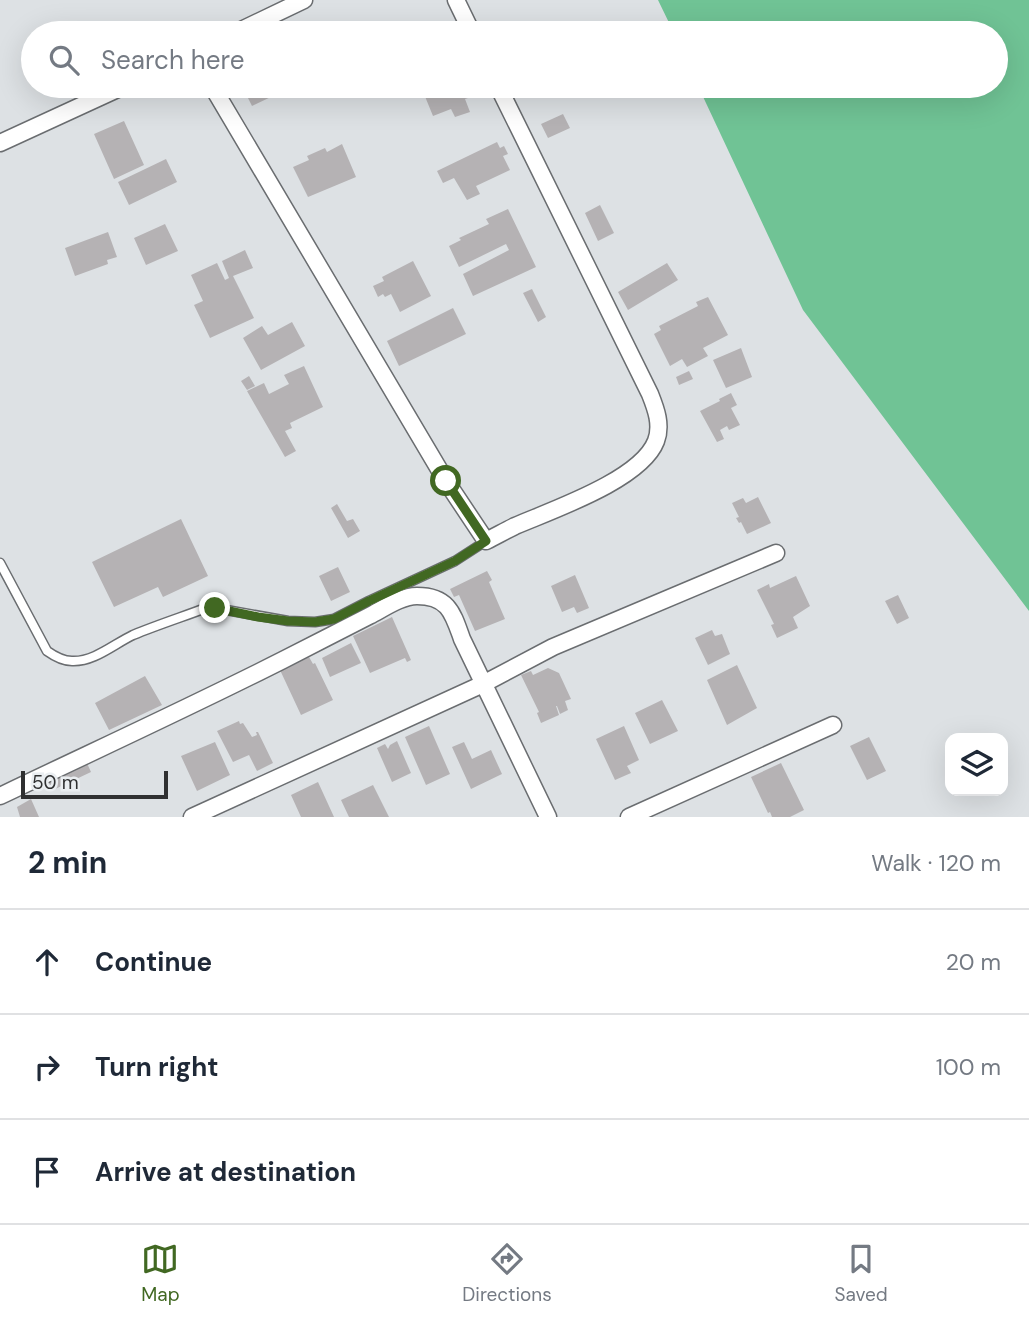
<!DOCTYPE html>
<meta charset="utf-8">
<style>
body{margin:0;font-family:"DM Sans",sans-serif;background:#f6f6f7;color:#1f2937}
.controls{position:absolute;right:21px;bottom:21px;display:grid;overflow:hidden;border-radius:14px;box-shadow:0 7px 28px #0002}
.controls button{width:63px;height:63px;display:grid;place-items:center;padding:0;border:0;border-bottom:2px solid #e0e1e3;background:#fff;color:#1f2937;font:35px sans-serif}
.scale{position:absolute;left:21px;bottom:18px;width:147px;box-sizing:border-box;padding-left:7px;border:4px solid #2f3031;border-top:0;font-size:19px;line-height:24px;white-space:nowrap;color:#2f3031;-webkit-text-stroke:5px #eaeef1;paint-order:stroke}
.stop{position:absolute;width:21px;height:21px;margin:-16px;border:5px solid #416822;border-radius:50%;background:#fff}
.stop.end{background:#416822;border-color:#fff;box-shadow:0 2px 7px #0008}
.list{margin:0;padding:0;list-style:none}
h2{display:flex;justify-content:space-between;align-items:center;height:91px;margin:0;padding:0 28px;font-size:30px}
h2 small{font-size:23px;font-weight:400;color:#747a83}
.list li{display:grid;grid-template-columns:46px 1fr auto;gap:21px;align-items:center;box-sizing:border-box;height:105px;padding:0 28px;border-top:2px solid #e0e1e3}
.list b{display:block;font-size:26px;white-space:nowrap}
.list em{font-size:23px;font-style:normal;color:#747a83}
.icon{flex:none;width:38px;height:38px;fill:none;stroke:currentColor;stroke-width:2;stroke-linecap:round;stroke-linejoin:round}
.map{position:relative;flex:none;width:1029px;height:817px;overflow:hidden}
.search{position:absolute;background:#fff;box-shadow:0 7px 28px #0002;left:21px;right:21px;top:21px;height:77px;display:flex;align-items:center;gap:18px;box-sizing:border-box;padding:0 24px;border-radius:38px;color:#747a83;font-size:26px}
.sheet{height:406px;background:#fff}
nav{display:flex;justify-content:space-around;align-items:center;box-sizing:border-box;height:98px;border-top:2px solid #e0e1e3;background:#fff;font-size:19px;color:#747a83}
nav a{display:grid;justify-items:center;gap:4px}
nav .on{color:#416822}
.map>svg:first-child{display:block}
.forest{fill:#70c395}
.building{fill:#b5b2b4}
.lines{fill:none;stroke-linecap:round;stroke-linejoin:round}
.service-casing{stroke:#6a6d70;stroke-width:11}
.minor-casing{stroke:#6a6d70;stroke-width:19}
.service{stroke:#fff;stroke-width:8}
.minor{stroke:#fff;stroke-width:16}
.route{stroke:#416822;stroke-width:9}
</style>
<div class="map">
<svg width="1029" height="817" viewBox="0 0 1029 817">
<rect width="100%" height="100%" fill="#dde1e4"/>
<path class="forest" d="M658 0H1029V611L803 310 698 86H996V33H674Z"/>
<path class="building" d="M428 24 433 33H409Z
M242 86H281L272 90 275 95 252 106Z
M443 86H470L474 96 465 99 470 112 455 117 451 109 433 116 424 94Z
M563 114 570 128 548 138 541 124Z
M124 121 144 165 114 179 94 134Z
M497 142 500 148 504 146 508 154 503 156 510 170 476 186 480 194 467 200 454 178 443 183 437 171Z
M342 144 356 177 308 197 293 167 309 160 307 156 325 148 327 152Z
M166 159 177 182 129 205 118 182Z
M600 205 614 233 598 241 585 213Z
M508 209 536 267 473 296 463 274 509 250 506 244 459 267 449 246 461 240 459 238 489 224 486 219Z
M165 224 178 251 146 265 134 238Z
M108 232 117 257 107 260 108 264 75 276 65 248Z
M245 250 253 268 233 276 254 318 210 338 194 305 203 301 191 275 217 263 225 280 229 278 222 261Z
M413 261 431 296 400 312 391 294 385 297 383 294 378 297 373 286 384 281 382 277Z
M667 263 678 280 628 310 618 292Z
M532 289 546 317 538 322 523 293Z
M708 297 728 335 703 348 708 356 687 367 682 359 670 366 654 334 661 330 659 326 698 306 696 302Z
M453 308 466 334 399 366 387 341Z
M292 322 305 346 261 370 243 338 262 326 268 335Z
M741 348 752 377 726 388 713 360Z
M304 366 323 407 290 423 292 428 285 431 296 451 285 457 247 391 264 383 269 394 289 384 284 375Z
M689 371 693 379 679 385 676 377Z
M249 376 255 386 247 390 241 381Z
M731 393 737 405 731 408 740 425 729 430 727 426 720 430 724 439 717 442 700 411 720 401 719 399Z
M758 497 771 523 747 534 741 522 739 523 736 518 739 517 732 503 743 498 746 503Z
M337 504 347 521 353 519 360 531 348 538 331 508Z
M181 519 208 576 163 597 158 587 114 607 92 562Z
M338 567 350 592 331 601 319 576Z
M487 571 492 580 489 582 505 619 475 631 459 595 454 597 450 589Z
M575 575 589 608 577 613 574 607 562 612 551 586Z
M796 576 810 606 793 617 798 628 777 638 771 625 774 624 757 590 769 584 770 588Z
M898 595 909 618 897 624 885 601Z
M392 617 411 660 407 662 405 658 370 673 353 636Z
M712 630 715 636 722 634 730 654 708 665 695 638Z
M351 643 361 663 330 677 322 658Z
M309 657 313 664 315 663 333 700 301 715 280 670Z
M737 665 757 708 727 725 707 680Z
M548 668 559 673 571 699 565 701 568 710 560 714 557 706H556L559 715 541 723 537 713 539 712 521 675 531 671 533 675Z
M145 676 162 705 109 730 95 703Z
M662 700 678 731 650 744 635 713Z
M239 721 240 724 243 723 252 737 257 735 256 732H258L273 763 257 771 249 755 233 762 217 731Z
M429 726 450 774 426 785 405 737Z
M624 726 639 760 627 766 631 773 615 780 596 739Z
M869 737 886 771 867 780 850 746Z
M397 741 411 773 392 782 377 748 385 744 388 749 390 745Z
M215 742 230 775 197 791 181 756Z
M464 742 472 759 491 750 502 774 471 789 452 747Z
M86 761 91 772 53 790 47 780Z
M781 763 804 810 790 817H772L770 812 768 813 751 777Z
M318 782 334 817H301L291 795Z
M373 785 389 817H349L341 800Z
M31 799 39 817H20L17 807Z"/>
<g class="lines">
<g class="service-casing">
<path id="service" d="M0 563 47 651C54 656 62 661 72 661 94 662 114 644 133 635 157 625 182 617 206 608H215L288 621 315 622 334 619 369 601 455 561 486 541"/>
</g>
<g class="minor-casing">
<path id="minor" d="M456 0 472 33
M235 33 304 0
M212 86 446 481 486 541C496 536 505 531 515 526 552 510 641 480 656 441 662 425 656 409 650 394L498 86
M0 143 124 86
M0 796C94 751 190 707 283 660 312 645 340 631 369 616 383 609 401 596 417 596 449 596 453 614 462 639L548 817
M192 817 483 684 553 647 776 553
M629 817 833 725"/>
</g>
<use href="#service" class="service"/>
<use href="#minor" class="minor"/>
</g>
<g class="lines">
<path class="route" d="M215 608 258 617 288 621 315 622 334 619 369 601 455 561 486 541 446 481"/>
</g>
</svg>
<div class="controls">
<button><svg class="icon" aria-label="layers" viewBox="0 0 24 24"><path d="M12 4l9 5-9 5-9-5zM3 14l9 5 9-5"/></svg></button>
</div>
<div class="scale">50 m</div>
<div class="stop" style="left:446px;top:481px"></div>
<div class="stop end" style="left:215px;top:608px"></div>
<div class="search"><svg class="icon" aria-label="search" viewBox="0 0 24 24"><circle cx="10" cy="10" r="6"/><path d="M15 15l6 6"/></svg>Search here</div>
</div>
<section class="sheet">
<h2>2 min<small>Walk · 120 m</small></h2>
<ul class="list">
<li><svg class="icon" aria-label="ahead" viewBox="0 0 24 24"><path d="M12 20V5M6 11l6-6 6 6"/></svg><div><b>Continue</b></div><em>20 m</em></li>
<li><svg class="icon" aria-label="right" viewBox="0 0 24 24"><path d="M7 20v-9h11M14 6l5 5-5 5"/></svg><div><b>Turn right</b></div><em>100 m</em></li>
<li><svg class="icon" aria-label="arrive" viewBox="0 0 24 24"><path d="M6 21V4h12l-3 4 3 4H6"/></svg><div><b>Arrive at destination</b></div></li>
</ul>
</section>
<nav>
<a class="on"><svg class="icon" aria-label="map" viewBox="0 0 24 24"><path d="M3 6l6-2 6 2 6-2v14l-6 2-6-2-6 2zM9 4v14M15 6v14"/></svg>Map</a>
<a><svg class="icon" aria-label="directions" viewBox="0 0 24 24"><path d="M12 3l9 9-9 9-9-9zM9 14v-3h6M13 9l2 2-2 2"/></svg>Directions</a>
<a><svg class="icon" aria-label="saved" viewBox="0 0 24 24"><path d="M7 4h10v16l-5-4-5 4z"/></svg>Saved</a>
</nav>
